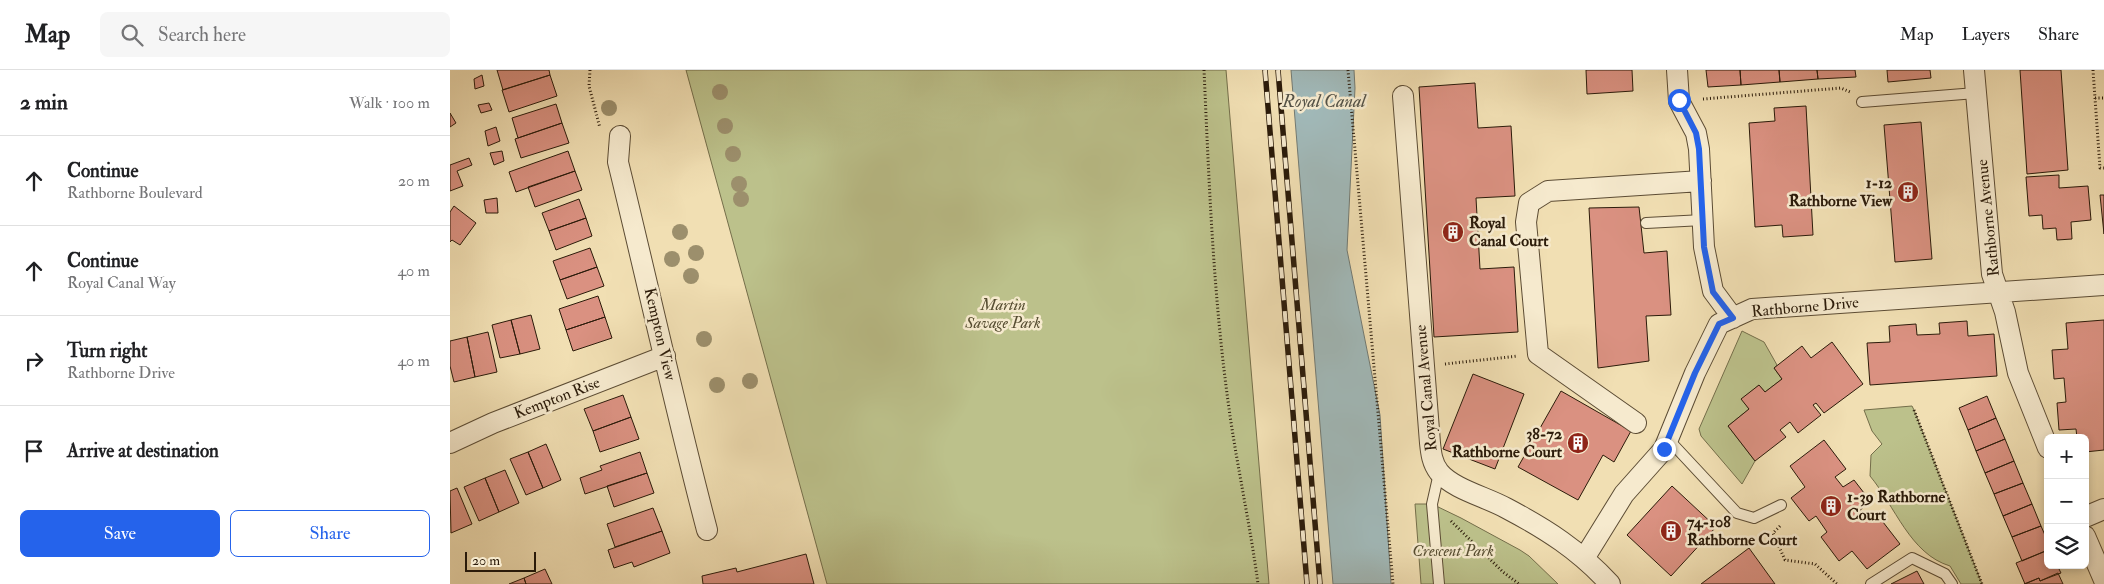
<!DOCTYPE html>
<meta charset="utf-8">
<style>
body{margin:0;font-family:"IM FELL Double Pica",serif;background:#f6f6f6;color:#202124}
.controls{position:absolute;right:15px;bottom:15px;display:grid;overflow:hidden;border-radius:8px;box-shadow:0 2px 8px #0003}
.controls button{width:45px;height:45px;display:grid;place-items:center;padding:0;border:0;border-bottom:1px solid #e0e0e0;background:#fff;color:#202124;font:25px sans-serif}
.scale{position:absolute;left:15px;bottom:12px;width:71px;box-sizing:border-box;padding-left:5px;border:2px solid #2b1b0a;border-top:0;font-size:14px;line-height:18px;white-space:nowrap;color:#2b1b0a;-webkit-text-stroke:4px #f6eace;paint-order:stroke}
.stop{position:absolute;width:15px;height:15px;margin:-11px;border:4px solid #2563eb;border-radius:50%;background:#fff}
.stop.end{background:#2563eb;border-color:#fff;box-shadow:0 1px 5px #0008}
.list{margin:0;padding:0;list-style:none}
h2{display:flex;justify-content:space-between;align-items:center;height:65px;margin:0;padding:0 20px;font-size:21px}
h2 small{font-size:16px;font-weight:400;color:#757577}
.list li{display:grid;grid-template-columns:32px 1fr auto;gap:15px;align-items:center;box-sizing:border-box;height:90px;padding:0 20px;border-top:1px solid #e0e0e0}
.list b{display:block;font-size:19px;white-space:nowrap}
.list p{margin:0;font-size:16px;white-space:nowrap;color:#757577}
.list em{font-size:16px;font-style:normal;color:#757577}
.actions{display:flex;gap:10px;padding:15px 20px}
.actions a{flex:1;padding:11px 0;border:1px solid #2563eb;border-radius:8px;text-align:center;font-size:18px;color:#2563eb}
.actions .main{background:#2563eb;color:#fff}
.icon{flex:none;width:28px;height:28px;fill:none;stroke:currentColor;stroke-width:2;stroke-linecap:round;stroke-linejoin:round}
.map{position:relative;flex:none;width:1654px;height:514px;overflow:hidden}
header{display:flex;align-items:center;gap:30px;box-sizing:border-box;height:70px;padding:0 25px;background:#fff;border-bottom:1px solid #e0e0e0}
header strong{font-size:24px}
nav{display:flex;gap:28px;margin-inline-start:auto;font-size:18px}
.search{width:350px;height:45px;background:#f6f6f6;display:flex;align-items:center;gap:12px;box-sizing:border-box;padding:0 18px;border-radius:8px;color:#757577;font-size:19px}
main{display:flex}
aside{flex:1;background:#fff}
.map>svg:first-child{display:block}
.green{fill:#bcc18b;stroke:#746e4a}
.water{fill:#a1b9b9;stroke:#727a73}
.building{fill:#da9181;stroke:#2b1b0a}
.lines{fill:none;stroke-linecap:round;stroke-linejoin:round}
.lane-casing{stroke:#5c4c34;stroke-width:12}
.street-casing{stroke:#5c4c34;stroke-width:22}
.path{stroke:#2b1b0a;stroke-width:3;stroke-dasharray:1 2.5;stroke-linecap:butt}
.lane{stroke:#f6eace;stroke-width:10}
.street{stroke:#f6eace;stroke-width:20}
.rail-casing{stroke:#2b1b0a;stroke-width:5.5}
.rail{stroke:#f6eace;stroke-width:4;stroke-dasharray:11;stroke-linecap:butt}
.tree{fill:#9c8f6c}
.route{stroke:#2563eb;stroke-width:6}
.labels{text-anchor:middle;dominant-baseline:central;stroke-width:5;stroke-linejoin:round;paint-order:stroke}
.poi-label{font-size:16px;font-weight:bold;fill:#2b1b0a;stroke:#f6eace;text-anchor:start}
.street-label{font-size:16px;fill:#2b1b0a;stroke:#f6eace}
.park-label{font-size:16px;font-style:italic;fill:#564d31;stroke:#f6eace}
.water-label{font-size:18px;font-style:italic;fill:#545247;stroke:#f6eace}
</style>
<header>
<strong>Map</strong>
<div class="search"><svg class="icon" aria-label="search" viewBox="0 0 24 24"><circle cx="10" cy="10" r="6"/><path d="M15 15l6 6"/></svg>Search here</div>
<nav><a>Map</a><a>Layers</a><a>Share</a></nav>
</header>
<main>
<aside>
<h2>2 min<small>Walk · 100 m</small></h2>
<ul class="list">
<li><svg class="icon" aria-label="ahead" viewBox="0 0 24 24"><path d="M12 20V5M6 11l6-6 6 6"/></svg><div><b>Continue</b><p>Rathborne Boulevard</p></div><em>20 m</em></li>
<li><svg class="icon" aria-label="ahead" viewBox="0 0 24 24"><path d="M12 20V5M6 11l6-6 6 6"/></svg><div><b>Continue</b><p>Royal Canal Way</p></div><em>40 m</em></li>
<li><svg class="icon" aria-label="right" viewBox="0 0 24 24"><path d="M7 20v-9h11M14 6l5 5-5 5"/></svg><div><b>Turn right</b><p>Rathborne Drive</p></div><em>40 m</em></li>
<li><svg class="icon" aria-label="arrive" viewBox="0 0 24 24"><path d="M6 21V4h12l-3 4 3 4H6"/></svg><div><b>Arrive at destination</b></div></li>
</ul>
<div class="actions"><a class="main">Save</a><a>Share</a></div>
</aside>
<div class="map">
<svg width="1654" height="514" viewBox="0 0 1654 514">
<rect width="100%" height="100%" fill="#f1dfb3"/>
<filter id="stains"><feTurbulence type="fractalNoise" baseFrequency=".004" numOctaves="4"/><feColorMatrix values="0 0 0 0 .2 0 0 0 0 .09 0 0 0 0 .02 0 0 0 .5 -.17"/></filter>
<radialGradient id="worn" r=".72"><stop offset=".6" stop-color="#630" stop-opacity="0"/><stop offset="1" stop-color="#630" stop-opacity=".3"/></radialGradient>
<path class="green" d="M236 0H776L819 514H377Z
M1292 261 1314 272 1327 295 1324 298 1332 309 1315 322 1309 315 1292 329 1299 339 1278 356 1305 391 1292 414 1251 366 1249 359Z
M1462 336 1464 340 1532 514H1511L1500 496C1460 484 1445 436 1420 406L1421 385 1432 374 1422 361 1414 340Z
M965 434H982L1011 448 1070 480 1079 486 1108 514H971Z"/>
<path class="water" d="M841 0H904L905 18 897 180 930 345 941 514H883Z"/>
<path class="building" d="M47 0H99L100 5 53 20Z
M1136 0H1182L1183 21 1137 24Z
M1256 0H1290L1291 15 1258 17Z
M1290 0H1329L1330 12 1291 15Z
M1329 0H1367L1368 9 1330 12Z
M1367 0H1405L1406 7 1368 9Z
M1437 0H1480L1481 8 1438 12Z
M1570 0H1611L1618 100 1577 104Z
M32 5 34 16 25 19 24 9Z
M100 5 107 26 59 42 52 20Z
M1025 13 1028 58 1061 56 1065 126 1026 128 1030 199 1064 197 1068 262 984 267 969 17Z
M39 33 42 40 31 43 28 35Z
M106 34 112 53 68 68 62 48Z
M1356 36 1363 165 1333 167 1332 155 1305 157 1299 53 1325 51 1324 38Z
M0 43 6 53 0 57Z
M1471 52 1482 189 1445 192 1434 55Z
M112 53 119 73 71 88 65 69Z
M46 57 50 71 38 76 35 61Z
M52 81 54 91 44 95 40 83Z
M118 81 125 101 66 122 59 102Z
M19 88 22 95 7 101 13 116 0 121V95Z
M125 101 132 120 85 137 78 117Z
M1609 105V118L1638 116 1641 150 1621 152 1622 169 1607 170 1606 158 1593 159 1592 145 1579 146 1576 107Z
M1650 125H1654V164Z
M47 128 48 143H36L34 130Z
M129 129 136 148 99 161 92 143Z
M4 136 26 153 10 175 2 170 0 172V142Z
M1189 137 1194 183 1217 181 1221 245 1196 246 1199 291 1148 298 1139 138Z
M136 148 142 166 106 180 99 161Z
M140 178 147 197 110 210 103 191Z
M147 197 154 216 117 229 110 210Z
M148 226 155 247 116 260 109 239Z
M81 245 90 279 70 284 61 250Z
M155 247 162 268 123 281 116 260Z
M61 250 70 284 50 288 42 255Z
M1654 250V380L1635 382V368H1627L1626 359 1609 360 1607 333 1616 332 1614 308 1604 309 1602 280 1618 279 1616 253Z
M1517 251 1518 266 1544 264 1547 306 1420 315 1417 273 1440 272 1439 256 1466 254 1467 265 1490 264 1489 253Z
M38 262 47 302 25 307 17 267Z
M17 267 25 307 4 312 0 296V271Z
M1382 272 1413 314 1374 343 1366 333 1363 335 1371 345 1348 363 1340 352 1330 360 1336 367 1305 391 1278 356 1299 339 1291 329 1309 315 1315 322 1332 309 1324 298 1352 276 1361 288Z
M1023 304 1074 324 1045 399 993 379Z
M1111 321 1181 361 1164 392 1153 385 1128 430 1068 397Z
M173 325 181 347 143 361 134 339Z
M1537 326 1546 348 1518 360 1509 338Z
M181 347 189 369 150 382 143 361Z
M1546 348 1555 369 1526 381 1518 360Z
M1555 369 1564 391 1535 403 1526 381Z
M1374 370 1396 399 1385 407 1393 417 1404 410 1421 432 1410 440 1417 450 1426 443 1450 474 1417 499 1402 481 1389 491 1371 467 1377 462 1366 446 1359 451 1341 428 1355 417 1340 396Z
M96 374 111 410 93 418 78 382Z
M78 382 93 418 76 425 60 389Z
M190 382 197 403 135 424 130 408 152 400 150 396Z
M1564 391 1573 413 1544 424 1535 403Z
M55 400 69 433 49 442 35 408Z
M197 403 204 423 164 437 157 416Z
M35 408 49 442 29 451 14 417Z
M1573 413 1582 434 1553 446 1544 424Z
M1222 416 1266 457 1221 506 1177 465Z
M7 418 22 454 1 463 0 421Z
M1582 434 1591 456 1562 467 1553 446Z
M203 438 212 461 165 477 157 454Z
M1591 456 1598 472V480L1572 491 1562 467Z
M212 461 220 483 184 497 182 492 164 498 158 480Z
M1299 478 1325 514H1251Z
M1598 480V495H1607L1611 503 1590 511 1589 508 1575 514 1566 493Z
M356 484 364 514H253L252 506 286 498 287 502Z
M95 499 102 514H76L74 508Z
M1467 501 1474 514H1441Z
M1608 503 1613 514H1574L1589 508 1590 511Z
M74 508 76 514H59Z"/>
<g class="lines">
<g class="lane-casing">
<path id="lane" d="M1412 32 1526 23
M1196 153 1253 150
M1218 369 1287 443 1304 448 1331 435
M989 514 982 434 989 403
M1421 514 1462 488 1495 504 1502 514"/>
</g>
<g class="street-casing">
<path id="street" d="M1227 0 1229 31 1246 63 1249 79 1254 177 1263 221 1283 248
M1524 0 1542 204 1555 242 1568 303 1598 378
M953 26 980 373C981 383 982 393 989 402 1003 419 1036 427 1056 438 1096 459 1129 480 1160 514
M170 66 168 92C198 215 225 338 257 460
M1186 353 1088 284 1076 152 1079 133 1098 121 1251 111
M0 373 43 353 215 286
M1635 447 1654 439
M1635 466 1654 510
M1135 487 1174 424 1214 379 1245 303 1269 254 1302 239 1654 215"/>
</g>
<path class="path" d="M140 0 139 16 150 58
M754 0C759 111 763 221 778 331 786 392 800 453 808 514
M898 0 943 514
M1643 0 1650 98H1654
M1645 28H1654
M1253 29 1391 18 1400 22
M995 294 1068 286
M1464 340 1532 514
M1001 451 1053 502 1069 514
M1330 456 1323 463 1335 490 1365 494 1387 514"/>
<use href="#lane" class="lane"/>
<use href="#street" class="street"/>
<g class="rail-casing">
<path id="rail" d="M815 0 857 514
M828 0 870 514"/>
</g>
<use href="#rail" class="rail"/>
</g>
<g class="tree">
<circle cx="270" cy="22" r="8"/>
<circle cx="159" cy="38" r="8"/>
<circle cx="275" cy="56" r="8"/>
<circle cx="283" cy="84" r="8"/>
<circle cx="289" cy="114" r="8"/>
<circle cx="291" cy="129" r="8"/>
<circle cx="230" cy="162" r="8"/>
<circle cx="246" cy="183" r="8"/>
<circle cx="222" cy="189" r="8"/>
<circle cx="241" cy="206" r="8"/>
<circle cx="254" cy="269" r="8"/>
<circle cx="300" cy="311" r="8"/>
<circle cx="267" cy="315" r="8"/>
</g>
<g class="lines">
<path class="route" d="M1214 379 1245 303 1269 254 1283 248 1263 222 1254 177 1249 79 1246 63 1229 30"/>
</g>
<defs>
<g id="building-disc" transform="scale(1.125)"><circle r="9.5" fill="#8f2418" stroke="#f6eace"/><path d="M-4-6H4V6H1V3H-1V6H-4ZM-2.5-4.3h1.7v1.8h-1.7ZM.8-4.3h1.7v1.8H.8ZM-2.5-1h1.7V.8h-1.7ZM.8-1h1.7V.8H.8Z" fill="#fff"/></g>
</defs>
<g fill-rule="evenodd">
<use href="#building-disc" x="1458" y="122"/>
<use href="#building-disc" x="1003" y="162"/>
<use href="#building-disc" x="1128" y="373"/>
<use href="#building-disc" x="1381" y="436"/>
<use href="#building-disc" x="1221" y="461"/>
</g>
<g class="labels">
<g class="poi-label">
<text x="1442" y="113" text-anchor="end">1-12<tspan x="1442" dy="18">Rathborne View</tspan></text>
<text x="1019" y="153">Royal<tspan x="1019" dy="18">Canal Court</tspan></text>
<text x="1112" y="364" text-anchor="end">38-72<tspan x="1112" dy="18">Rathborne Court</tspan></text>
<text x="1397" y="427">1-39 Rathborne<tspan x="1397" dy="18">Court</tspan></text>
<text x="1237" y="452">74-108<tspan x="1237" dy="18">Rathborne Court</tspan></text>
</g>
<g class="street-label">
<text transform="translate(1538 148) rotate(-96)">Rathborne Avenue</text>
<text transform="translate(1355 237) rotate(-5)">Rathborne Drive</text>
<text transform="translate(210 264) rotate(77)">Kempton View</text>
<text transform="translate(976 318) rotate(-95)">Royal Canal Avenue</text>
<text transform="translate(107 328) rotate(-21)">Kempton Rise</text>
</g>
<g class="park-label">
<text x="553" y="235">Martin<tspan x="553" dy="18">Savage Park</tspan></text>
<text x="1003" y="481">Crescent Park</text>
</g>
<g class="water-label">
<text x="874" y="31">Royal Canal</text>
</g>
</g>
<rect width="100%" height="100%" filter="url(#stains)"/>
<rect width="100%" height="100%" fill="url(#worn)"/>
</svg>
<div class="controls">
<button>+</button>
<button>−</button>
<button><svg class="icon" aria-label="layers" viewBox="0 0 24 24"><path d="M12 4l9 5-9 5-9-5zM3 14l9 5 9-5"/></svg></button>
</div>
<div class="scale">20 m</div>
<div class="stop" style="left:1229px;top:30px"></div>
<div class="stop end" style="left:1214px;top:379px"></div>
</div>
</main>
